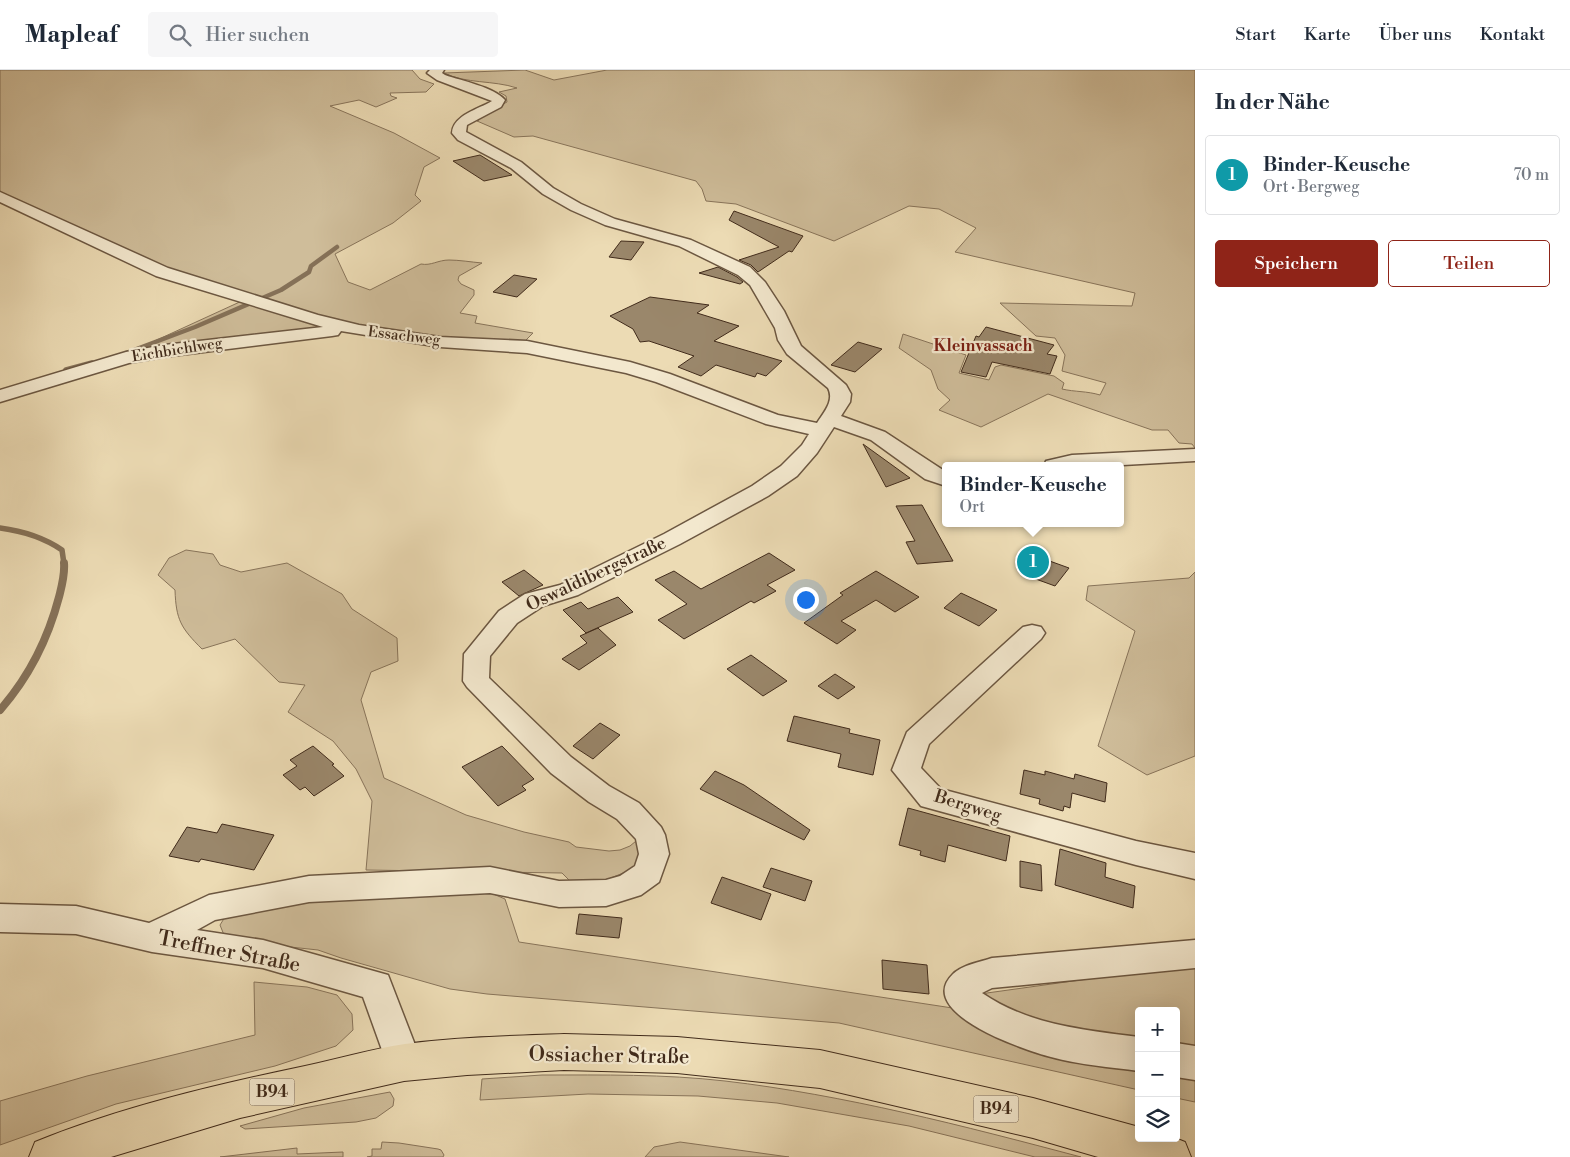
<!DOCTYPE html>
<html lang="de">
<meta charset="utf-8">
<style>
body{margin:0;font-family:"Libre Bodoni",serif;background:#f6f6f7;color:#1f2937}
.controls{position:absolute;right:15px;bottom:15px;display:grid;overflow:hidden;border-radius:5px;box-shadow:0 5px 20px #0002}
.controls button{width:45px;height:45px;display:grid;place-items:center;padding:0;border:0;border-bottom:1px solid #e0e1e3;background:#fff;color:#1f2937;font:25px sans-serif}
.you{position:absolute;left:805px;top:529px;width:18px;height:18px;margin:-12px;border:4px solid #fff;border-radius:50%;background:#1a73e8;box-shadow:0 0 0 8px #1a73e833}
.badge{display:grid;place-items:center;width:32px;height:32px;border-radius:50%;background:#8f2418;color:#fff;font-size:16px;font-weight:700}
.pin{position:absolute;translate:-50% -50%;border:2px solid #fff;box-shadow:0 1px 5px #0006}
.popup{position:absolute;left:942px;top:392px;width:182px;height:65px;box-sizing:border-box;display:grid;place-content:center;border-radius:5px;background:#fff;filter:drop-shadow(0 1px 4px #0005);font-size:16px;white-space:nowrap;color:#747a83}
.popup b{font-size:19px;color:#1f2937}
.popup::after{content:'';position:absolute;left:50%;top:100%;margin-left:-10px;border:10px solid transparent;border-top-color:#fff}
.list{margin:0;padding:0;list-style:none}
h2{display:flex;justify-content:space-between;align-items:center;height:65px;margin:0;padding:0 20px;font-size:21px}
h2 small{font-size:16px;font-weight:400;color:#747a83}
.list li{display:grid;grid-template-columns:32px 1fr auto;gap:15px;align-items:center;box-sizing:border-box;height:80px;margin:0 10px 10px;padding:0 10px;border:1px solid #e0e1e3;border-radius:5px}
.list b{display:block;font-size:19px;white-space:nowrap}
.list p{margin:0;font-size:16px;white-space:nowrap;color:#747a83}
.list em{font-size:16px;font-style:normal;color:#747a83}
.actions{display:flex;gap:10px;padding:15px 20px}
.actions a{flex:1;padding:11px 0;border:1px solid #8f2418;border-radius:5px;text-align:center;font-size:18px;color:#8f2418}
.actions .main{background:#8f2418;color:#fff}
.icon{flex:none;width:28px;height:28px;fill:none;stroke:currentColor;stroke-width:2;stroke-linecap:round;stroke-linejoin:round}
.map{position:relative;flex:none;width:1195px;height:1087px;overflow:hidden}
header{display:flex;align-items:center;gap:30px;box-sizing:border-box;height:70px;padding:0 25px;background:#fff;border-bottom:1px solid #e0e1e3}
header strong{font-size:24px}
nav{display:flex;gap:28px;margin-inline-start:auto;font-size:18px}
.search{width:350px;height:45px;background:#f6f6f7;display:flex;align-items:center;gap:12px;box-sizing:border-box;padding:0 18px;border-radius:5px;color:#747a83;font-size:19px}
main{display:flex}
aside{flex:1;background:#fff}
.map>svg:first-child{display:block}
.green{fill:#cfbd9a;stroke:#88745a}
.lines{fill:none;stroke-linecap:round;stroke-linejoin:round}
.stream-far2{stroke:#857158;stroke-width:4.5}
.stream-far1{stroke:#857158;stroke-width:5.5}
.stream{stroke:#857158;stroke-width:8}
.building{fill:#9a876b;stroke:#412b1b}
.street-casing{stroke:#6c5741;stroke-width:3}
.primary-casing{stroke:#412b1b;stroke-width:2}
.street{fill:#f3e8ce;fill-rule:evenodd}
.primary{fill:#ecdbb4;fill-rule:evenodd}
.labels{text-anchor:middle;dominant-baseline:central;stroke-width:4.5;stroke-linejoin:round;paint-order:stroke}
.far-street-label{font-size:15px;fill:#412b1b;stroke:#f3e8ce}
.far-quarter-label{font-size:16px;font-weight:bold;fill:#7a1f14;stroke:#f3e8ce}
.shield{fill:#f3e8ce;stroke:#766451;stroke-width:1}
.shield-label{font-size:16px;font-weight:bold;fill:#412b1b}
.street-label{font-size:18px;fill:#412b1b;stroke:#f3e8ce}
.near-street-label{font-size:21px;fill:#412b1b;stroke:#f3e8ce}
</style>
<header>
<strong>Mapleaf</strong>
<div class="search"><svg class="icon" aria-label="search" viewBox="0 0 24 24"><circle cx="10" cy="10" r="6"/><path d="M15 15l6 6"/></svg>Hier suchen</div>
<nav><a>Start</a><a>Karte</a><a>Über uns</a><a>Kontakt</a></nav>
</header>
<main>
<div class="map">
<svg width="1195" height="1087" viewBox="0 0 1195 1087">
<rect width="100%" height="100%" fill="#ecdbb4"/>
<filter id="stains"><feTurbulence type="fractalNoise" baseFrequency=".004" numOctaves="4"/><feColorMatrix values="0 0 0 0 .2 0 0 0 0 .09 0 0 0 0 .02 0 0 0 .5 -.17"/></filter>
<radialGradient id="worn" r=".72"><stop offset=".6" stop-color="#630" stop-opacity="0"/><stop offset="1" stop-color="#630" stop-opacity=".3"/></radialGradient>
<path class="green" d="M0 0H412L420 9 434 14 426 22 390 23 391 26 397 28 376 37 359 30 330 36 394 63 440 88 424 97 415 125 421 131 393 153 335 184 348 212 370 220 421 194C431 196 438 190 449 190 459 190 471 192 482 193L459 206 458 210 461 214 474 220V225L460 243 477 246 475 253 533 263 524 272H479L370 259 295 240 184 206 0 123Z
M525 0 554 10 607 0H1195V378L1192 374 1179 373 1168 360H1152L1048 324 981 357 939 340 950 330 938 319 931 300 899 278 903 264 966 285 959 303 989 310 995 297 1001 295 1054 306 1064 313 1062 319C1075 322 1087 321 1100 325L1106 313 1062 301 1065 285 1055 268 1036 266 1000 233 1132 236 1135 223 955 182 976 158 939 139 909 136 834 171 736 134 706 131 702 119 696 111 533 66 514 67 477 51 479 50 475 48 507 32 506 26 499 22 517 18C493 10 466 14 444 3Z
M244 230 343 258 135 280Z
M186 480 213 484 220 495 241 502 287 493 342 524 352 539 397 568 398 591 371 602 361 630 384 708 466 745 524 762 569 772 576 777 609 781 620 780 630 776 642 766 638 797 596 814H573L562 803 366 800 372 731 356 699 333 671 288 642 305 615 279 612 235 569 202 579C181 558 176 550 175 520L158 505 169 488Z
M1195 502V686L1147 705 1098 676 1135 561 1086 530 1088 516 1189 508Z
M418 815 491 823 505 829 519 872 959 939 1139 993V1020L839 953 487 924 450 919 341 888 318 880 226 870 220 855 230 839Z
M1195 894V985L1176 982V941H1139V975L1083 966 974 930 987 923Z
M254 912 307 917 337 925 352 944 353 960 336 976 275 996 116 1034 0 1075V1031L87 1006 255 965Z
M1176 998 1195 1001V1032L1176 1028Z
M542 1005C603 1005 664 1004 725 1011 845 1025 964 1056 1081 1087H1035L909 1056 777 1033 698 1026 588 1024 480 1030 482 1009Z
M390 1022 394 1029 393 1036 376 1048 356 1052 245 1059 240 1056 304 1038Z
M382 1072 399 1073 438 1079 441 1080 444 1085 443 1087H367L372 1086V1079H381Z
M680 1072 789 1087H645L654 1077Z
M297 1078V1084L343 1082V1087H220Z"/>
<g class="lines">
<path class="stream-far2" d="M126 283 195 257 281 220 309 202 311 196 337 177"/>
<path class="stream-far1" d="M66 300 92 293
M0 458C23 461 43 467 62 480L64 494"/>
<path class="stream" d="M0 640C29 607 48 569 59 527 62 515 65 505 64 493"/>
</g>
<path class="building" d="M480 85 512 105 484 111 453 91Z
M734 141 803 166 792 182 789 181 758 202 751 195 739 190 779 177 729 150Z
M621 171 644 172 631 190 609 187Z
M718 197 737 207 743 212 740 214 699 203Z
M514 205 537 209 517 227 493 222Z
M650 227 709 235 697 243 739 256 714 271 782 291 766 306 757 303 755 307 716 295 701 306 678 297 694 286 649 271 640 272 633 259 610 246Z
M986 257 1054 275 1047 284 1057 286 1050 304 992 292 986 307 961 302 976 266 979 267Z
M858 272 882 279 855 302 831 295Z
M863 374 910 408 886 417Z
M922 435 953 491 917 494 906 472 915 471 896 436Z
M769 483 795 500 767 515 776 521 754 533 751 531 684 569 658 550 687 534 655 510 674 501 701 519Z
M1033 485 1069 498 1055 516 1022 504Z
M524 500 543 515 519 526 502 512Z
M876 501 919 527 895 542 876 530 841 551 856 560 837 574 804 553 843 525 840 523Z
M961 523 997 540 979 556 944 538Z
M618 527 633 542 586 563 563 540 581 532 588 539Z
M598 558 616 575 579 600 562 589 587 573 580 566Z
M751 585 787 611 763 626 727 599Z
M835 604 855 617 838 629 818 616Z
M794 646 850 659 849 663 880 670 873 705 838 697 841 684 787 671Z
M600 653 620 665 593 689 573 676Z
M313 676 334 694 332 695 344 706 314 726 305 717 300 720 283 705 297 696 290 690Z
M502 676 534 709 522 716 526 720 498 736 462 697Z
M1024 700 1045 705V701L1074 709 1075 704 1107 713 1105 732 1072 723 1070 738 1064 736 1063 741 1039 734 1040 729 1020 724Z
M715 701 744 715 810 760 804 770 700 719Z
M908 738 1010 766 1006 791 948 775 945 792 920 785 921 781 899 775Z
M222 754 274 765 254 800 201 789 199 792 169 786 187 757 217 763Z
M1060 779 1106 793 1105 807 1135 816 1133 838 1055 815Z
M1020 791 1041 795 1042 821 1020 817Z
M771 798 812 811 805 831 763 817Z
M722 807 771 824 761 850 711 833Z
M579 844 622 848 619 868 576 864Z
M882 890 927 895 929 924 883 919Z"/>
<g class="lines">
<g class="street-casing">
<path id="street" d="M430 0H444L442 3 445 5C462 11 494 17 505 30L501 37 467 55 466 62 521 92 553 118 581 134 615 149 691 170 750 197 765 212 784 241 801 276 846 315 851 324 850 332 841 346 885 362 946 402V416L925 409 871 370 834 357 817 383 797 406 768 426 680 474 578 525 543 536 517 553 490 586 489 608 571 687 609 716 639 733 661 757 665 765 669 784 659 812 641 825 606 836 559 837 490 823 309 832 215 850 197 860 263 870 388 905 422 993 417 1005 404 1010 391 1005 363 927 263 898 152 882 76 864 0 862V834L76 836 149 853 209 825 309 806 490 797 559 811 606 810 620 806 635 796 639 784 636 769 617 749 589 732 551 703 467 617 463 611 464 584 499 541 525 524 560 515 664 464 752 416 781 396 802 375 809 364 766 354 656 312 626 303 527 283 440 277 341 261 338 265 332 266 164 287 129 293 0 332V320L126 282 164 275 323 257 156 206 0 132V122L168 198 318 245 359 255 440 267 527 271 630 292 670 304 778 345 817 353C823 343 835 331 828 318L787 284 778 270 775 258 750 215 738 205 679 176 605 155 571 140 543 124 511 98 458 70 452 63C453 45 479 39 492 31L437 10 427 3Z
M1195 379V391L1105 396H1044L1046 391 1072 385Z
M1032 555 1041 557 1045 563 1041 569 929 674 921 698 941 719 1136 771 1195 783V809L1136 795 921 736 892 700 907 662 1023 557Z
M1195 870V898L992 918 982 923C1029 955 1083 960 1139 967V1001C1110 997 1080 995 1051 987 1027 981 913 943 953 904 962 895 980 892 992 888Z
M1176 973 1195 976V1010L1176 1007Z"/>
</g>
<g class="primary-casing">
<path id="primary" d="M564 964 677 967 820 980 1033 1028 1139 1057V1068H1175L1185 1072 1191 1087H1098L1033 1068 820 1018 677 1003 564 1000 467 1005 404 1011 240 1048 111 1087H29L35 1072C121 1037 214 1015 305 996 338 989 372 979 405 974 458 967 511 966 564 964Z"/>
</g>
<use href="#street" class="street"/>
<use href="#primary" class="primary"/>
</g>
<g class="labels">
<g class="far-street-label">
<text transform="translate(404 266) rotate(7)">Essachweg</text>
<text transform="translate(177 280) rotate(-9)">Eichbichlweg</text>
</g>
<g class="far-quarter-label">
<text x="983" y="276">Kleinvassach</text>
</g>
<g class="shield">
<rect x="249.5" y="1008.5" width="45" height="27" rx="4"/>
<rect x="973.5" y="1025.5" width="45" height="27" rx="4"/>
</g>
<g class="shield-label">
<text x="272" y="1022">B94</text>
<text x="996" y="1039">B94</text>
</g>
<g class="street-label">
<text transform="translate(596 504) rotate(-25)">Oswaldibergstraße</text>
<text transform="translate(968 736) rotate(17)">Bergweg</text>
</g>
<g class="near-street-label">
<text transform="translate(229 882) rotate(11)">Treffner Straße</text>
<text transform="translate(609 986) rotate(1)">Ossiacher Straße</text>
</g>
</g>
<rect width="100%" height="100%" filter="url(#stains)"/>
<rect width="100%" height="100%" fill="url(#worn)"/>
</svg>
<div class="controls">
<button>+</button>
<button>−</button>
<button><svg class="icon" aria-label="layers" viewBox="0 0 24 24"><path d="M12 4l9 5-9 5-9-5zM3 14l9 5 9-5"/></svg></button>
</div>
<div class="you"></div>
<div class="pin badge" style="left:1033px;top:492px;background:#0f9aa8">1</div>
<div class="popup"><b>Binder-Keusche</b>Ort</div>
</div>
<aside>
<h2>In der Nähe<small></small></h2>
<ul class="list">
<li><span class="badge" style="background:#0f9aa8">1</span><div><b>Binder-Keusche</b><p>Ort · Bergweg</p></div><em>70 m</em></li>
</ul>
<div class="actions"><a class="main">Speichern</a><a>Teilen</a></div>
</aside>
</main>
